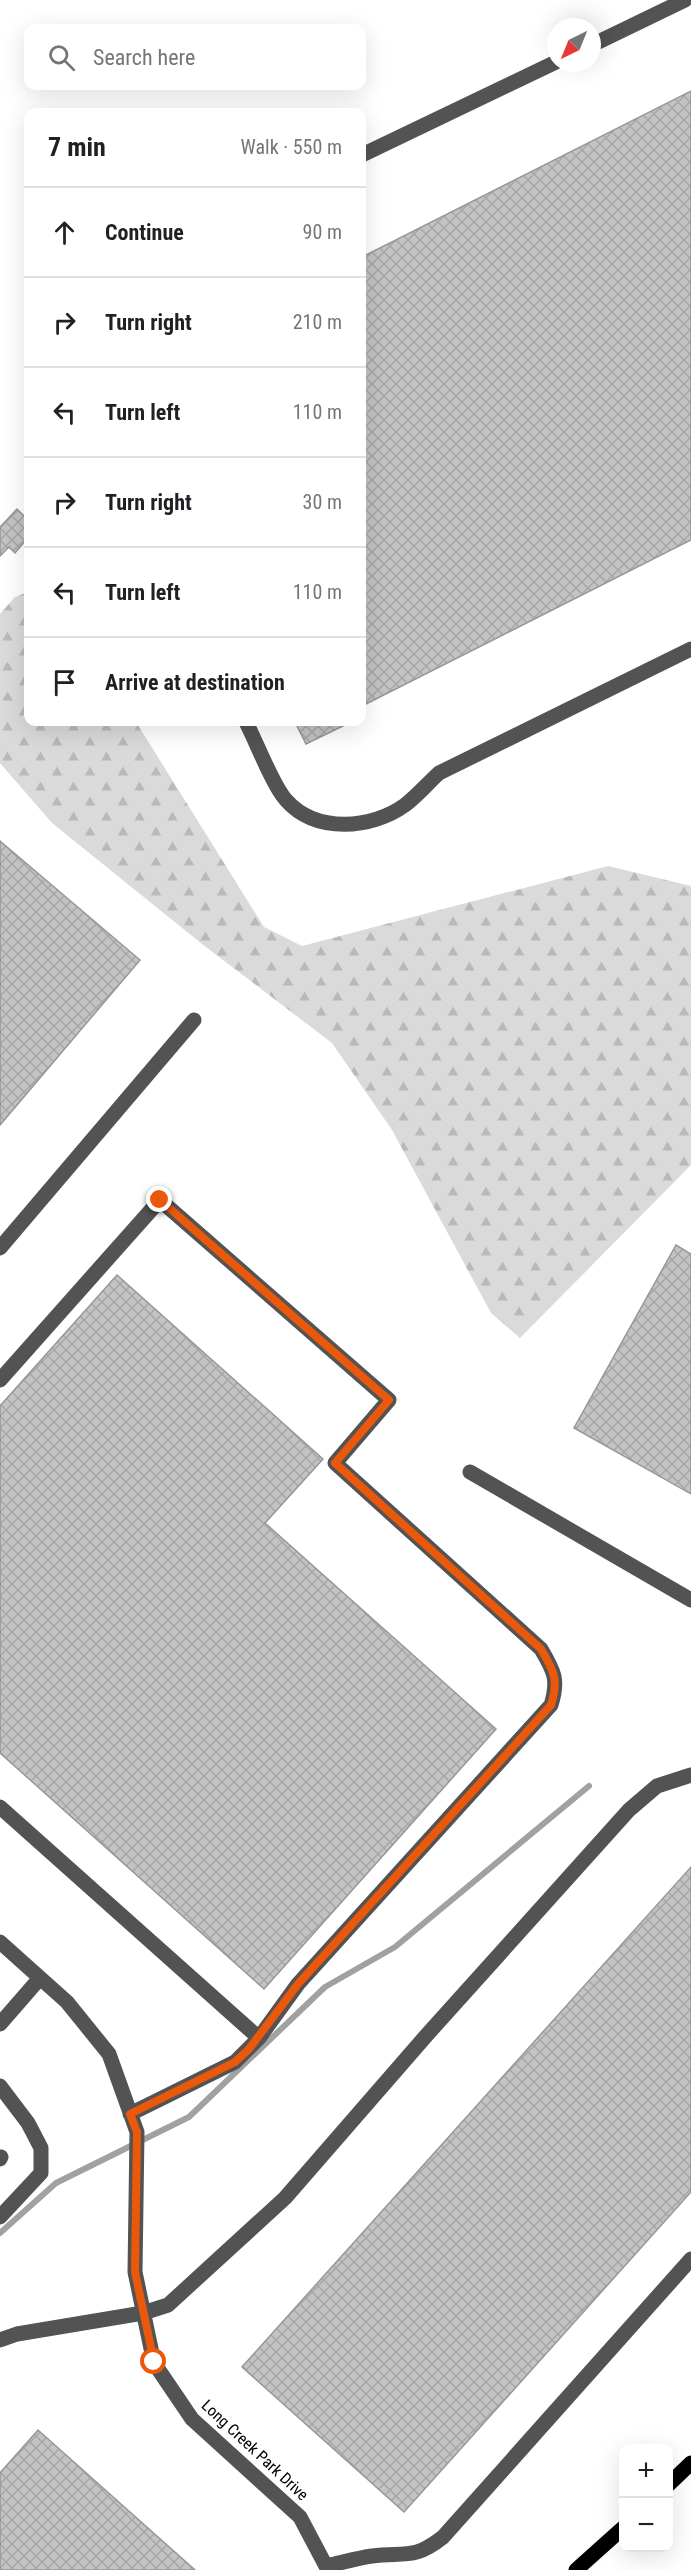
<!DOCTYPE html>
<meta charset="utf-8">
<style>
body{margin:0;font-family:"Roboto Condensed",sans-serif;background:#f6f6f6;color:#202124}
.controls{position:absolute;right:18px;bottom:18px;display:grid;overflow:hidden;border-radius:12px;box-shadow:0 6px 24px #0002}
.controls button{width:54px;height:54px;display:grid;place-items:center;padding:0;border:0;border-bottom:2px solid #e0e0e0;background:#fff;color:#202124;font:30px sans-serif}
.compass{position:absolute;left:547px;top:18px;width:54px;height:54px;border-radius:50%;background:#fff;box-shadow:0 6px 24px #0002;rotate:223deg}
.stop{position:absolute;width:18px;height:18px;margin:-14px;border:4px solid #ea580c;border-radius:50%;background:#fff}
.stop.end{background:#ea580c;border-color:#fff;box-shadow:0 2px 6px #0008}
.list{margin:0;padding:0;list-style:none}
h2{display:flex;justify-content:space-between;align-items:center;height:78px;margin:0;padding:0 24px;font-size:26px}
h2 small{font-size:20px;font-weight:400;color:#757577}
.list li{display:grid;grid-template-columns:39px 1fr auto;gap:18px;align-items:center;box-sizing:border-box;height:90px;padding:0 24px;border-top:2px solid #e0e0e0}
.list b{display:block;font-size:22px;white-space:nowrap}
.list em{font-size:20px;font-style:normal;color:#757577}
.icon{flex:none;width:33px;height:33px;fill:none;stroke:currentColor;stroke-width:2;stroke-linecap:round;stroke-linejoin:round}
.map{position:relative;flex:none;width:691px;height:2570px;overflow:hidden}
.search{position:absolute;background:#fff;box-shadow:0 6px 24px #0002;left:24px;top:24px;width:342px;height:66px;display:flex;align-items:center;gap:15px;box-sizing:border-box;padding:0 21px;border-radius:12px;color:#757577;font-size:22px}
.panel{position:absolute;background:#fff;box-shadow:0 6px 24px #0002;left:24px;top:108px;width:342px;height:618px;border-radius:12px}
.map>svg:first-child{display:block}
.forest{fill:url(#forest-firs)}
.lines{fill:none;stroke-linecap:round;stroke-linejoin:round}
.stream{stroke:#a1a1a1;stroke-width:6}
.building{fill:url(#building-cross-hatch);stroke:#979797;stroke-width:1.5}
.minor{stroke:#535353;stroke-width:15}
.major{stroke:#000;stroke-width:15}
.route{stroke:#ea580c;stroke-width:8}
.labels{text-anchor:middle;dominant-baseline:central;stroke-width:4.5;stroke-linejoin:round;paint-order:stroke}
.street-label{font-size:16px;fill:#000;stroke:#fff}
</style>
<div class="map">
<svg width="691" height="2570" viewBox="0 0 691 2570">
<defs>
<pattern id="forest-firs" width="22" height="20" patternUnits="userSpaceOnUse" patternTransform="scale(1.5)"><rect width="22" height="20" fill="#dadada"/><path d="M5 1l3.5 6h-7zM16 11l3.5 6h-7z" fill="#b9b9b9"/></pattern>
<pattern id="building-cross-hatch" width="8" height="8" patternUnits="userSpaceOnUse" patternTransform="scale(1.5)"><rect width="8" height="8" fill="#c3c3c3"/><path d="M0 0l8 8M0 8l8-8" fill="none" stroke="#a6a6a6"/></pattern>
</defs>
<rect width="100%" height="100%" fill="#fff"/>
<path class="forest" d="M28 592V722H136L264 927 302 946 608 866 691 886V1165L520 1338 491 1313 392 1130 332 1043 202 944 52 823 0 763V614L15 597Z"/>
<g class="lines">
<path class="stream" d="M0 2233 56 2183 189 2117 325 1987 395 1947 589 1786"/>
</g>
<path class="building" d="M691 91V540L362 706V257Z
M17 509 28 520V538L15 553 9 547 0 556V527Z
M295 722H351L306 744Z
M0 841 140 960 0 1125Z
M676 1245 691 1254V1494L574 1428Z
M117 1275 323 1459 265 1523 496 1729 264 1989 0 1753V1406Z
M691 1867V2192L404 2512 242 2367Z
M38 2430 195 2570H0V2473Z"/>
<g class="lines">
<path class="minor" d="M592 45 685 0
M362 155 556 62
M246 722C256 741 273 786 286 800 316 834 372 829 405 805 417 796 428 783 439 773L691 649
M0 1248 194 1020
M0 1380 160 1200 389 1400 335 1463 541 1649C554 1671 559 1680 551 1705L298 1984 259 2038
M470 1472 691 1600
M0 1807 259 2038 235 2062 130 2114
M0 1942 67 2002 109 2054 137 2132 135 2272 154 2363 192 2419 300 2517 328 2570
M0 2024 40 1978
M0 2086 28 2123 41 2148V2173L0 2217
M0 2159 1 2157
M0 2340 17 2334 143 2313 168 2305 285 2198 425 2037 629 1810 657 1786 691 1775
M326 2566C341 2563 357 2558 372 2556 405 2552 414 2560 443 2537L691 2259"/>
<path class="major" d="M668 2485 691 2463
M576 2570 624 2527"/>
</g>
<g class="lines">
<path class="route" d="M154 2362 135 2272 137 2132 130 2114 235 2062 249 2049 298 1984 551 1705C559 1680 554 1671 541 1649L335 1463 389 1400 160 1200"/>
</g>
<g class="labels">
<g class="street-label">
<text transform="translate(255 2450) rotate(43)">Long Creek Park Drive</text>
</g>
</g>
</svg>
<div class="controls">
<button>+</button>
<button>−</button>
</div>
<svg class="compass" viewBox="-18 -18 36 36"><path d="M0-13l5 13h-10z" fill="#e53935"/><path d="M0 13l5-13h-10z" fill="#757577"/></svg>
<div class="stop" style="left:154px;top:2362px"></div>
<div class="stop end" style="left:160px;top:1200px"></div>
<div class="search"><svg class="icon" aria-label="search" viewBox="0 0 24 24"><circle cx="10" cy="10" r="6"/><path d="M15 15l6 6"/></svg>Search here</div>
<section class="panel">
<h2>7 min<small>Walk · 550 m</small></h2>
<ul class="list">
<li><svg class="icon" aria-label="ahead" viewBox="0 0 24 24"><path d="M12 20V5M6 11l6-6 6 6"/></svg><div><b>Continue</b></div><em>90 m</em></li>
<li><svg class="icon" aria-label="right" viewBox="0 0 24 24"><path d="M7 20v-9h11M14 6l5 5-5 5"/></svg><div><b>Turn right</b></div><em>210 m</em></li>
<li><svg class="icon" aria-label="left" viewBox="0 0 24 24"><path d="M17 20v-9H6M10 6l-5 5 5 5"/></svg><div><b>Turn left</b></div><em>110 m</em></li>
<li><svg class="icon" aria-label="right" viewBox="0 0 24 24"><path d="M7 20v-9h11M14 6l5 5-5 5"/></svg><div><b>Turn right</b></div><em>30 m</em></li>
<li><svg class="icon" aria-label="left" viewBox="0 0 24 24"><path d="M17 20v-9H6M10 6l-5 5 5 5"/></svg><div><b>Turn left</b></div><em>110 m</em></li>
<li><svg class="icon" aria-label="arrive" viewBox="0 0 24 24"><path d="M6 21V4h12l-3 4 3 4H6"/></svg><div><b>Arrive at destination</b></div></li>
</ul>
</section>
</div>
